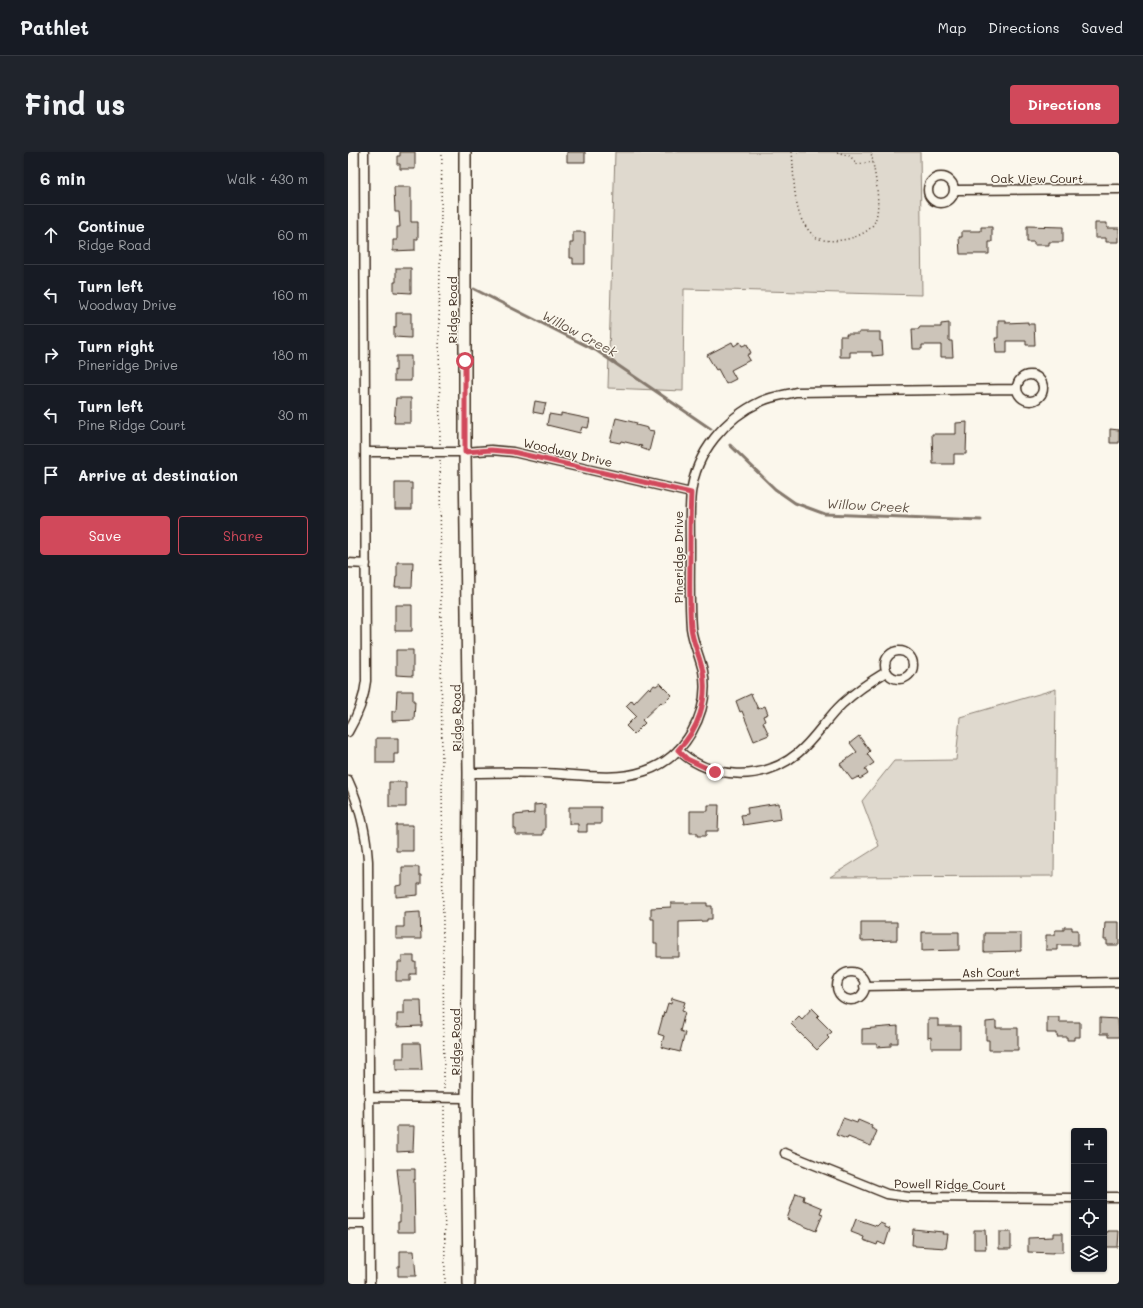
<!DOCTYPE html>
<meta charset="utf-8">
<style>
body{margin:0;font-family:Mali,sans-serif;background:#20242c;color:#f1f3f6}
.controls{position:absolute;right:12px;bottom:12px;display:grid;overflow:hidden;border-radius:4px;box-shadow:0 1px 3px #0004}
.controls button{width:36px;height:36px;display:grid;place-items:center;padding:0;border:0;border-bottom:1px solid #363941;background:#171b24;color:#f1f3f6;font:20px sans-serif}
.stop{position:absolute;width:12px;height:12px;margin:-9px;border:3px solid #d1495b;border-radius:50%;background:#fff}
.stop.end{background:#d1495b;border-color:#fff;box-shadow:0 1px 4px #0008}
.list{margin:0;padding:0;list-style:none}
h2{display:flex;justify-content:space-between;align-items:center;height:52px;margin:0;padding:0 16px;font-size:17px}
h2 small{font-size:13px;font-weight:400;color:#9ea1a6}
.list li{display:grid;grid-template-columns:26px 1fr auto;gap:12px;align-items:center;box-sizing:border-box;height:60px;padding:0 16px;border-top:1px solid #363941}
.list b{display:block;font-size:15px;white-space:nowrap}
.list p{margin:0;font-size:13px;white-space:nowrap;color:#9ea1a6}
.list em{font-size:13px;font-style:normal;color:#9ea1a6}
.actions{display:flex;gap:8px;padding:12px 16px}
.actions a{flex:1;padding:9px 0;border:1px solid #d1495b;border-radius:4px;text-align:center;font-size:14px;color:#d1495b}
.actions .main{background:#d1495b;color:#fff}
.icon{flex:none;width:22px;height:22px;fill:none;stroke:currentColor;stroke-width:2;stroke-linecap:round;stroke-linejoin:round}
.map{position:relative;flex:none;width:771px;height:1132px;overflow:hidden;border-radius:4px}
header{display:flex;align-items:center;gap:24px;box-sizing:border-box;height:56px;padding:0 20px;background:#171b24;border-bottom:1px solid #363941}
header strong{font-size:19px}
nav{display:flex;gap:22px;margin-inline-start:auto;font-size:14px}
.intro{display:flex;align-items:center;justify-content:space-between;box-sizing:border-box;height:96px;padding:0 24px}
h1{margin:0;font-size:28px}
.button{padding:10px 18px;border-radius:4px;background:#d1495b;color:#fff;font-size:14px;font-weight:700}
main{display:flex;gap:24px;padding:0 24px}
aside{flex:1;background:#171b24;border-radius:4px;box-shadow:0 1px 3px #0004}
.map>svg:first-child{display:block}
.green{fill:#dfd9ce;stroke:#8d8276}
.lines{fill:none;stroke-linecap:round;stroke-linejoin:round}
.stream{stroke:#85796d;stroke-width:3}
.building{fill:#ccc4b9;stroke:#3b2a1e}
.minor-casing{stroke:#3b2a1e;stroke-width:11}
.tertiary-casing{stroke:#3b2a1e;stroke-width:14}
.path{stroke:#3b2a1e;stroke-width:1.5;stroke-dasharray:1 3;stroke-linecap:butt}
.minor{stroke:#fbf7ec;stroke-width:8}
.tertiary{stroke:#fbf7ec;stroke-width:11}
.route{stroke:#d1495b;stroke-width:5}
.labels{text-anchor:middle;dominant-baseline:central;stroke-width:3;stroke-linejoin:round;paint-order:stroke}
.street-label{font-size:12px;fill:#3b2a1e;stroke:#fbf7ec}
.water-label{font-size:13px;font-style:italic;fill:#605246;stroke:#fbf7ec}
</style>
<header>
<strong>Pathlet</strong>
<nav><a>Map</a><a>Directions</a><a>Saved</a></nav>
</header>
<div class="intro"><h1>Find us</h1><a class="button">Directions</a></div>
<main>
<aside>
<h2>6 min<small>Walk · 430 m</small></h2>
<ul class="list">
<li><svg class="icon" aria-label="ahead" viewBox="0 0 24 24"><path d="M12 20V5M6 11l6-6 6 6"/></svg><div><b>Continue</b><p>Ridge Road</p></div><em>60 m</em></li>
<li><svg class="icon" aria-label="left" viewBox="0 0 24 24"><path d="M17 20v-9H6M10 6l-5 5 5 5"/></svg><div><b>Turn left</b><p>Woodway Drive</p></div><em>160 m</em></li>
<li><svg class="icon" aria-label="right" viewBox="0 0 24 24"><path d="M7 20v-9h11M14 6l5 5-5 5"/></svg><div><b>Turn right</b><p>Pineridge Drive</p></div><em>180 m</em></li>
<li><svg class="icon" aria-label="left" viewBox="0 0 24 24"><path d="M17 20v-9H6M10 6l-5 5 5 5"/></svg><div><b>Turn left</b><p>Pine Ridge Court</p></div><em>30 m</em></li>
<li><svg class="icon" aria-label="arrive" viewBox="0 0 24 24"><path d="M6 21V4h12l-3 4 3 4H6"/></svg><div><b>Arrive at destination</b></div></li>
</ul>
<div class="actions"><a class="main">Save</a><a>Share</a></div>
</aside>
<div class="map">
<svg width="771" height="1132" viewBox="0 0 771 1132">
<rect width="100%" height="100%" fill="#fbf7ec"/>
<filter id="ink" filterUnits="userSpaceOnUse"><feTurbulence type="fractalNoise" baseFrequency=".025" numOctaves="2"/><feDisplacementMap in="SourceGraphic" scale="8" xChannelSelector="R" yChannelSelector="G"/><feConvolveMatrix kernelMatrix="1 2 1 2 8 2 1 2 1" color-interpolation-filters="sRGB"/></filter>
<g filter="url(#ink)">
<path class="green" d="M267 0H572L574 143 336 137 335 239 260 236Z
M708 537 706 724 482 725 531 694 514 649 546 609 608 608 612 565Z"/>
<g class="lines">
<path class="stream" d="M126 137 249 199 363 277
M382 293 427 337 447 351 477 362 633 368"/>
</g>
<path class="building" d="M52 0H67V17H52V12H49V4H52Z
M219 0H237V10H219Z
M46 35H63V70H70V87H67V98L45 99V88H49V75H52L51 60H47Z
M747 71H759V76H771V90H758V86H747Z
M679 74 715 75V90H701V93H686V90H679Z
M633 75H644V90H641V102H612L611 85H614V79H633Z
M225 80H237V112H225V106H222V91H225Z
M48 116H63V141L46 140V130H48Z
M48 161H63V186L46 185V175H48Z
M650 168H658V171L680 170V172H686L687 193H678V189H659V201H648L647 186H650Z
M601 171V189H604L605 205H593V193H574V197H565L564 177H571V175H593V172Z
M511 180H532V189H534L535 203 524 204V200H502V205H492V184H499L498 182H511Z
M384 190 386 194 392 190 394 194 399 192 403 201 399 203 402 208 383 218 388 227 378 232 370 217 368 218 359 203Z
M48 204H63V229H46V218L48 219Z
M48 246H63V271H46Z
M187 249 198 251 195 262 185 260Z
M213 261 242 267 240 276 234 275 232 281 199 273 201 262 213 264Z
M268 266 289 271 288 273 300 276V278L306 279 301 299 293 296 294 294 273 289 272 291 262 289Z
M619 270 618 302H606V312H585L584 282H608V271Z
M762 277 771 278V291H762Z
M47 331H64V357H47Z
M49 410H65L64 435H47L48 425H49Z
M47 453H64V479H47Z
M48 498H65V524L48 523Z
M312 531 324 543 315 552 313 550 294 568 297 571 286 582 278 574 288 564 278 554 284 548 286 551 301 535 303 537 306 533 308 534Z
M49 539H65V549H67L66 568 44 569V559H48Z
M403 542 410 557 417 554 420 562 415 564 417 569 415 570 421 583 406 589 394 559 392 560 388 549Z
M511 584 522 599 519 602 526 611 517 617 520 622 512 627 510 625 504 628 492 612 509 600 502 591Z
M28 586H50V602H46V611H28Z
M41 630H58V655H41Z
M431 651 433 667 395 673 393 663 400 662 399 656Z
M197 652V678H195V683H168V677H166V663L186 661V653Z
M360 653H371L370 679H358V684H349V681H342V659H360Z
M221 655H253V672H239V680H230V672H221Z
M48 673H65V699H48Z
M54 715H71V723H73V732H70V743L48 745V734L54 733Z
M323 751H359V754H364V767H359V769L331 770V805H309V791H306V767H303V756L323 755Z
M72 760 73 787H48V775H56V761Z
M513 770H549V788L513 789Z
M757 770H771V793H759V788H756Z
M716 775H724V778H730V793H709V798H698V783H707V778H716Z
M574 780H611V798L574 799Z
M636 781H673V799L636 800Z
M54 804H66V810H68V822H62V829H48V819L50 818V810H54Z
M324 846 337 850 334 859 337 860 332 879 337 881 332 900 313 895 316 884 310 882 316 860 317 861 320 851 323 852Z
M56 848H73L74 874 49 875V862H56Z
M464 856 471 863 469 865 484 880 479 884 481 886 469 898 443 872 451 864 454 867Z
M699 865H711V870H732V885H726V888H719V885H709V881H699Z
M752 866 770 867 771 885H760V882H752Z
M580 867H590V874H612V896H583V885L580 886Z
M648 869V876H670V898H641V888H638V870Z
M550 874V891H543V894L529 895V892H514V877Z
M56 891H72L74 918H48V906H56Z
M495 966 509 971 510 968 524 974 523 976 529 979 523 994 500 985 499 987 488 983Z
M49 974H66L65 999 49 1000Z
M49 1017H67V1028L66 1027 67 1080H50V1070H52V1043Z
M448 1041 456 1044 455 1048 474 1056 472 1061 475 1062 468 1079 439 1067Z
M508 1067 529 1074 532 1071 537 1073V1075L542 1077 537 1093 530 1090 529 1093 515 1088 516 1085 503 1080Z
M565 1077 595 1080 594 1082H600L598 1096 567 1094V1093H564Z
M626 1078H637L638 1097H626Z
M760 1079H771L770 1095H756V1080H760Z
M651 1080H663V1097H651Z
M705 1081H715V1100H706V1101L680 1100V1086L705 1085Z
M52 1099H66L68 1124H50V1114H52Z"/>
<g class="lines">
<g class="minor-casing">
<path id="minor" d="M580 38a13 13 0 1 1 26 0a13 13 0 1 1-26 0Z
M607 38 771 37
M669 236a13 13 0 1 1 26 0a13 13 0 1 1-26 0Z
M18 300H117L143 298 165 300 343 341
M0 411 18 412
M537 513a14 14 0 1 1 28 0a14 14 0 1 1-28 0Z
M0 580C10 563 16 548 18 529L16 0
M330 598C363 628 415 630 450 601 467 587 478 567 494 552 508 539 523 529 538 520
M121 621C146 621 171 620 195 621 228 622 265 630 297 619 337 606 363 560 355 519 352 505 345 491 343 476 341 449 342 422 342 396 342 378 341 359 343 341 348 300 377 266 414 249 425 244 437 243 448 240L669 237
M0 628C12 654 18 680 20 709L22 1132
M489 834a14 14 0 1 1 28 0a14 14 0 1 1-28 0Z
M516 834 771 830
M21 945 119 946
M437 1001 539 1042 561 1045 726 1046
M756 1045H771
M0 1072H21"/>
</g>
<g class="tertiary-casing">
<path id="tertiary" d="M117 0V300L121 621 119 946 121 1132"/>
</g>
<path class="path" d="M444 0C446 20 445 55 456 72 458 75 464 83 467 85 482 94 521 86 527 69 534 52 526 18 523 0
M489 0 502 4 509 12 525 10
M92 292 91 175 94 0
M92 308 96 938
M96 954 97 1132"/>
<use href="#minor" class="minor"/>
<use href="#tertiary" class="tertiary"/>
</g>
</g>
<g class="lines" filter="url(#ink)">
<path class="route" d="M117 209V300L143 298 165 300 343 341C342 361 342 382 342 402 342 427 341 451 343 476 345 491 352 505 355 520 360 549 350 578 330 598L339 607 367 620"/>
</g>
<g class="labels">
<g class="street-label">
<text x="689" y="26">Oak View Court</text>
<text transform="translate(104 158) rotate(-90)">Ridge Road</text>
<text transform="translate(220 300) rotate(13)">Woodway Drive</text>
<text transform="translate(330 405) rotate(-90)">Pineridge Drive</text>
<text transform="translate(108 566) rotate(-91)">Ridge Road</text>
<text transform="translate(643 820) rotate(-1)">Ash Court</text>
<text transform="translate(107 890) rotate(-90)">Ridge Road</text>
<text transform="translate(602 1032) rotate(1)">Powell Ridge Court</text>
</g>
<g class="water-label">
<text transform="translate(232 181) rotate(28)">Willow Creek</text>
<text transform="translate(520 353) rotate(3)">Willow Creek</text>
</g>
</g>
</svg>
<div class="controls">
<button>+</button>
<button>−</button>
<button><svg class="icon" aria-label="locate" viewBox="0 0 24 24"><circle cx="12" cy="12" r="6"/><path d="M12 2v4M12 18v4M2 12h4M18 12h4"/></svg></button>
<button><svg class="icon" aria-label="layers" viewBox="0 0 24 24"><path d="M12 4l9 5-9 5-9-5zM3 14l9 5 9-5"/></svg></button>
</div>
<div class="stop" style="left:117px;top:209px"></div>
<div class="stop end" style="left:367px;top:620px"></div>
</div>
</main>
